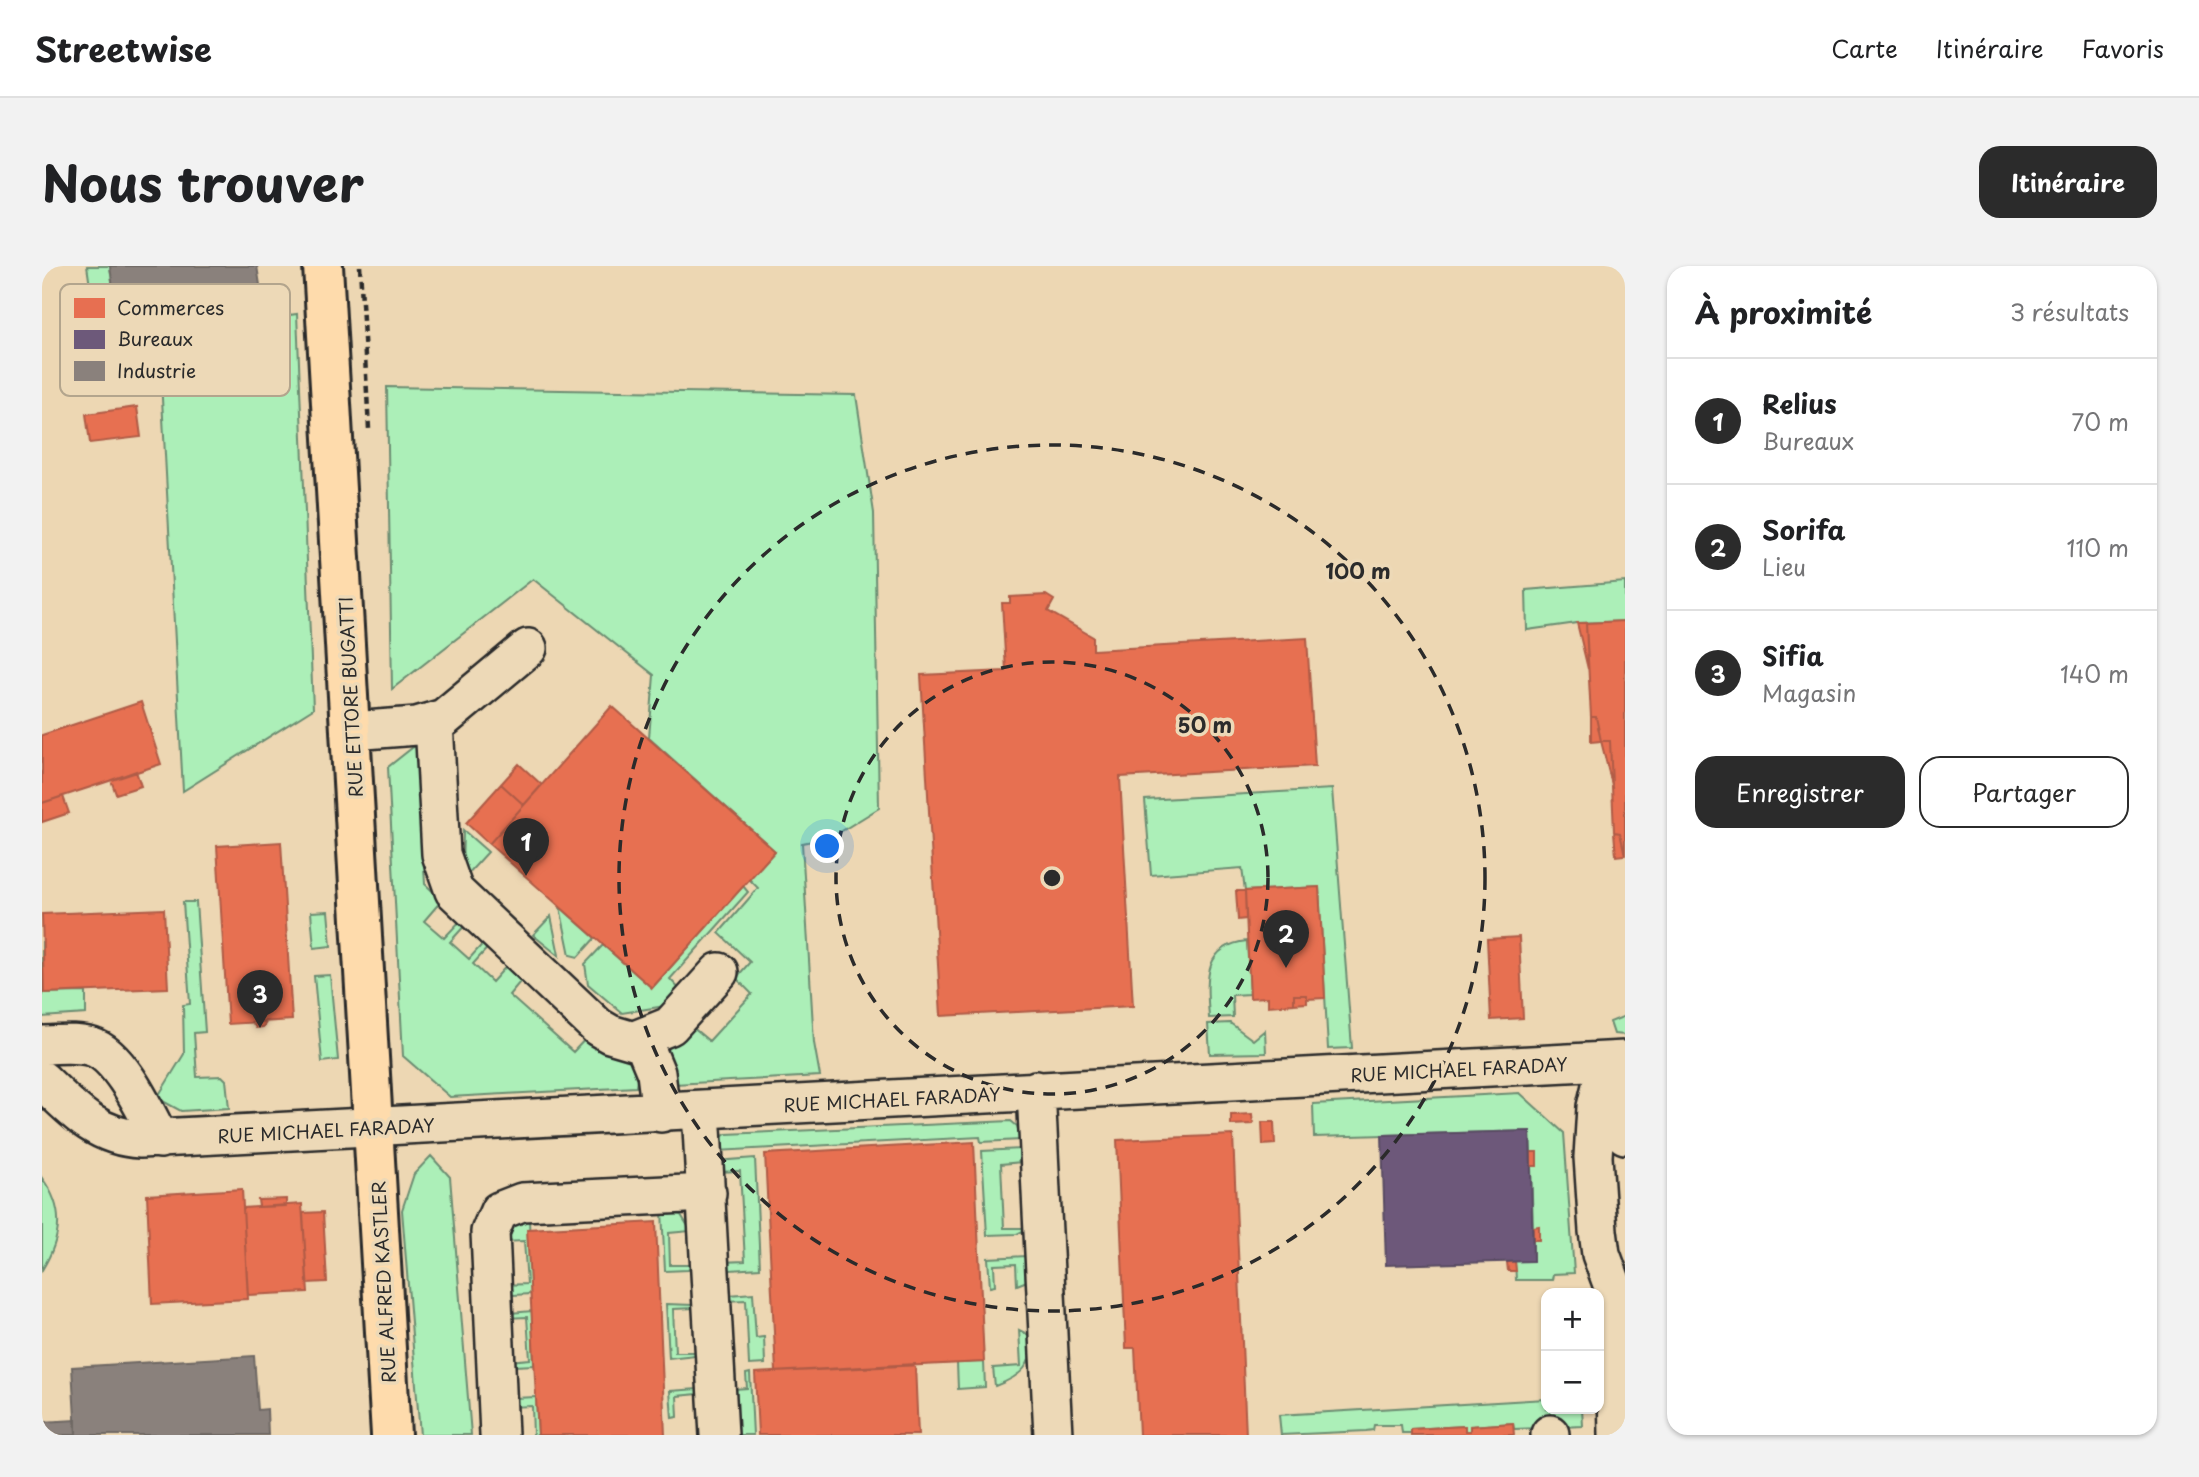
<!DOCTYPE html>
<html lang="fr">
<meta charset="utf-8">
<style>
body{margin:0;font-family:"Playpen Sans",sans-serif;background:#f2f2f2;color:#202124}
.controls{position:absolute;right:21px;bottom:21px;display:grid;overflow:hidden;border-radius:14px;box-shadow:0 2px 5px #0004}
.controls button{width:63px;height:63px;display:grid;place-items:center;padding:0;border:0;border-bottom:2px solid #e0e0e0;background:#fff;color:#202124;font:35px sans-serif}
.you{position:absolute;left:786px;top:581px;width:24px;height:24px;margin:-18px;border:5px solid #fff;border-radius:50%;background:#1a73e8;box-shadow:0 0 0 10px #1a73e833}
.badge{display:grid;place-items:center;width:46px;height:46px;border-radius:50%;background:#2b2b2b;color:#fff;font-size:23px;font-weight:700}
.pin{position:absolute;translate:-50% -58px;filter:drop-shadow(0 2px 4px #0008)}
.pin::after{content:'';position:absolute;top:37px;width:24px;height:21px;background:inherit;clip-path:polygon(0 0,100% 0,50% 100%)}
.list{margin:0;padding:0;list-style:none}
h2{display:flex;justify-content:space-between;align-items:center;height:91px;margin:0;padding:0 28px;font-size:30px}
h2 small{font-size:23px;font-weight:400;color:#757577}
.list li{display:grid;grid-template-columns:46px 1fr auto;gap:21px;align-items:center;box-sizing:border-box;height:126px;padding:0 28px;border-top:2px solid #e0e0e0}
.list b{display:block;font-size:26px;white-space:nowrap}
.list p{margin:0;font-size:23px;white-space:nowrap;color:#757577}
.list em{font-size:23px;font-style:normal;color:#757577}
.actions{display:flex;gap:14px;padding:21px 28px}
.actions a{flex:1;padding:16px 0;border:2px solid #2b2b2b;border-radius:21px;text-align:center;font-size:24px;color:#2b2b2b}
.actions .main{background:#2b2b2b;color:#fff}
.map{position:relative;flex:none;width:1583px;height:1169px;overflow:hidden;border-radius:21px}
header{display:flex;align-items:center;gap:42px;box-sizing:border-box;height:98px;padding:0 35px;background:#fff;border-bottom:2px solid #e0e0e0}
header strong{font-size:33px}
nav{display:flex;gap:38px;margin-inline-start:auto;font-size:24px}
.intro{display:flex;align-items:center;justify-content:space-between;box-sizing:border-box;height:168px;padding:0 42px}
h1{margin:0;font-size:49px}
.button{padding:18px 32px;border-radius:21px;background:#2b2b2b;color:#fff;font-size:24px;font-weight:700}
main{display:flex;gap:42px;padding:0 42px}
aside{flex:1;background:#fff;border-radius:21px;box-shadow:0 2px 5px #0004}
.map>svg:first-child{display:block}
.green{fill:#acefb8;stroke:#6c8d72;stroke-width:2}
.shops{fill:#e76f51;stroke:#af5b46;stroke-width:2}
.offices{fill:#6d597a;stroke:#594b62;stroke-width:2}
.industry{fill:#8a817c;stroke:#6e6764;stroke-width:2}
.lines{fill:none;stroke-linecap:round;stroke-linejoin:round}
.minor-casing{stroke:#2b2b2b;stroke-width:42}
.major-casing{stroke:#2b2b2b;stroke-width:44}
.path{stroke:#2b2b2b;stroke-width:4.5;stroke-dasharray:7 5;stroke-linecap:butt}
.minor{stroke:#edd9b7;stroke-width:37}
.major{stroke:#fedbac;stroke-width:38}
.ring{fill:none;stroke:#2b2b2b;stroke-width:3.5;stroke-dasharray:12 9}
.labels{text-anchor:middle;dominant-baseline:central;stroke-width:7;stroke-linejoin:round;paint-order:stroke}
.street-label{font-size:18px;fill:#2b2b2b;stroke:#edd9b7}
.key{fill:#edd9b7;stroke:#b3a58d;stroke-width:2}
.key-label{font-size:19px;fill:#2b2b2b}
.centre{fill:#2b2b2b;stroke:#edd9b7;stroke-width:3.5}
.ring-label{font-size:21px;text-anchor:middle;font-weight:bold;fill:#2b2b2b;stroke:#edd9b7;stroke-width:7;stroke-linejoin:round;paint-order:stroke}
</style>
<header>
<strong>Streetwise</strong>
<nav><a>Carte</a><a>Itinéraire</a><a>Favoris</a></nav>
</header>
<div class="intro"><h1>Nous trouver</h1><a class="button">Itinéraire</a></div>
<main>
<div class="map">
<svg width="1583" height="1169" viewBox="0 0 1583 1169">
<rect width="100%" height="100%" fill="#edd7b3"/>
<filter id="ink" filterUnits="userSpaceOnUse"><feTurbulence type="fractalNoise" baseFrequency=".0143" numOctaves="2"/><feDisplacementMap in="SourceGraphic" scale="14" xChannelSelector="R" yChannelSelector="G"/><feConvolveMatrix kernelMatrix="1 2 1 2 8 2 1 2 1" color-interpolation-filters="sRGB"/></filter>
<g filter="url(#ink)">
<path class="green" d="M45 0H68L78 72 255 48 271 443 141 525 119 114 63 121Z
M345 121 814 129 832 247 837 542 790 571 760 577 772 777 778 810 632 818C619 791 625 777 644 756L667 775 710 728 694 712 708 696 677 667 716 622 707 613 733 585 607 472 612 409 491 313 350 423Z
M1583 316V355L1535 357 1485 364 1484 324Z
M375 478 383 618 400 634 382 655 402 672 420 653 425 657 408 676 427 693 444 674 449 678 431 698 450 716 468 696 483 710 467 729 531 786 548 768 587 783 597 800 594 821 408 831 361 790 346 501Z
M1290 523 1310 782 1286 783 1277 621 1203 625 1200 602 1109 609 1103 534Z
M421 564 446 586 424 610 420 608Z
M701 620 706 626 628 713 641 727 629 739 580 747 546 718 543 698 561 679 610 722Z
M141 636H154L163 766 152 767 155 811 180 810 184 814 187 842 139 845 115 832 142 788 141 739 148 738Z
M518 641 553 672 536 691 528 689Z
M286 645 289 680 272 682 269 646Z
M509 650 517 689V690L491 669Z
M0 675 2 727 44 726V748L0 751Z
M1205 675 1208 728 1190 729 1191 751 1167 752C1165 717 1159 680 1205 675Z
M288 709 296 794 280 796 272 710Z
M1583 750V769L1572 768 1568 756Z
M1188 757 1211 774 1223 764 1224 787 1168 788 1166 758Z
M1478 827 1522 867 1532 1007 1511 1008 1510 1014H1474L1473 995H1491V974H1497V961H1491L1489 900 1495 886H1489L1488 865 1272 871 1271 838Z
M969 855 975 860 979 874 939 876 938 871 675 885 677 873 684 868Z
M979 883 980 896 959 898 962 962H984L983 964 975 968 945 969 940 885Z
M389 890 408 911 429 1169H378L360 944 372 908Z
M713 892 718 1002 688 1004 680 996 703 995 698 905 676 906 674 895Z
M0 912C23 943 20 971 0 1004Z
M620 944 639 949 649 965 627 967 628 999H651L646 1004 623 1005Z
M487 950 489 1028 471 1029 463 1019 485 1018 482 975 461 976 465 961Z
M984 990 985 1015 975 1019 974 998 952 999 953 1020 948 1021 946 992Z
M711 1027 714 1072 722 1071 723 1098 707 1099 704 1034 683 1035 687 1029Z
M624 1038 651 1039 652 1042 631 1043 633 1086H654L653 1089 627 1092Z
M490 1045 492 1099 472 1100 466 1095 488 1093 485 1051 464 1052 468 1047Z
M977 1064 987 1069C995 1098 978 1111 953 1120L951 1102 979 1100Z
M942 1096 943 1121 916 1123 915 1097Z
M708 1107 711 1169H689L692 1123 705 1122 704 1108Z
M656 1123V1128L635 1130 636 1151 630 1152 628 1125Z
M494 1131 496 1169H491L490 1140 468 1141 472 1132Z
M1504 1133V1143H1540L1541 1160 1472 1163 1471 1157 1428 1160V1165H1423L1422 1160 1369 1163V1167H1360L1359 1159H1332L1331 1164 1324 1165 1239 1169 1237 1149Z"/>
<path class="shops" d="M95 141 99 171 48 177 44 148Z
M1004 329 1012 334 1006 345 1051 371V384L1265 372 1273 500 1078 511 1091 740 899 750 879 409 964 405 960 337H968V331Z
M1583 355V589L1578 567 1572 566 1568 475H1559L1554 451H1549L1544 357Z
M1535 357H1544L1546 403Z
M99 436 119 498 0 537V469Z
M570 440 733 585 610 722 447 578Z
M1549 451H1554L1559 475 1549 476Z
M1559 475H1568L1570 519Z
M477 498 500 519 482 539 459 518Z
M94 505 99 520 74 528 69 514Z
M459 518 482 539 447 578 424 557Z
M21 530 27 547 0 556V537Z
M1572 566 1578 567 1583 589 1574 590Z
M239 576 250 754 186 758 175 580Z
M1277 621 1283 732 1265 733V729H1252V738L1226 740V731L1208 732 1203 625Z
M1194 625H1203L1204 653 1196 654Z
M122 643 126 722 2 727 0 648Z
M1477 671 1481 752 1449 754 1445 673Z
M1252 729H1265V737L1252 738Z
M225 755 221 761 214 762 210 756Z
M1210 848 1211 858 1189 859V849Z
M1220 856H1232L1233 878 1221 879Z
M1191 869 1204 1169H1097L1093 1082H1084L1075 874Z
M932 876 942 1096 734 1106 723 888Z
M1489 886H1495V900H1489Z
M200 923 206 1033 110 1038 105 929Z
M244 933V940L217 941 216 934Z
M260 938 266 1026 206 1029 201 942Z
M281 946 285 1016 265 1017 261 947Z
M614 956 623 1169H496L485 963Z
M1497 960V974H1491V961Z
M1473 995 1474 1005H1466L1465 996Z
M873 1098 876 1169H716L713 1107Z
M1471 1157 1472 1169H1369V1163L1423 1160V1165H1428V1160Z"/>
<path class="offices" d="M1488 865 1491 995 1344 999 1340 869Z"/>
<path class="industry" d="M68 0H215L223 51 78 72Z
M212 1090 216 1144 225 1143 226 1169H34L30 1101Z
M34 1154V1169H0V1156Z"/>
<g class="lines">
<g class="minor-casing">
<path id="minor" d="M392 456 399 588 412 625 556 761 568 768 602 778 614 807 619 847
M310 465 375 460 402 452 486 382
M593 774 628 760 677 706
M0 779C16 779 34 776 50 781 79 790 104 847 118 873
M1565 795 1554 841 1551 891 1556 965 1559 988 1573 1026 1576 1169
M1567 800 1577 833 1583 869
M0 814C29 842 54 871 98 873L1583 794
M994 824 1011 1169
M659 844 677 1169
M1508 1168V1169
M457 1169 448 966 457 945 480 936 665 927"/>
</g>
<g class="major-casing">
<path id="major" d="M281 0 349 1169"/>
</g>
<path class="path" d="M318 0 327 163"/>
<use href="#minor" class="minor"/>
<use href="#major" class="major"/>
</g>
</g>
<g class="ring">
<circle cx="1010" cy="612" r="216"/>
<circle cx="1010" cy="612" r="433"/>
</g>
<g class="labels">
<g class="street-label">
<text transform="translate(308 431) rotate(-93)">RUE ETTORE BUGATTI</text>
<text transform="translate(1417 803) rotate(-3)">RUE MICHAEL FARADAY</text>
<text transform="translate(850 833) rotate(-3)">RUE MICHAEL FARADAY</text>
<text transform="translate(284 864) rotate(-3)">RUE MICHAEL FARADAY</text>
<text transform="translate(341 1016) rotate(-93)">RUE ALFRED KASTLER</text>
</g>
</g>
<rect x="18" y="18" width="230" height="112" rx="10" class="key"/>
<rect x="32" y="32" width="31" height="20" fill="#e76f51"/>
<rect x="32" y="64" width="31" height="19" fill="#6d597a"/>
<rect x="32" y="95" width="31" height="20" fill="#8a817c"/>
<g class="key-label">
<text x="75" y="49">Commerces</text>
<text x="75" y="80">Bureaux</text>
<text x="75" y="112">Industrie</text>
</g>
<circle cx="1010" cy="612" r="10" class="centre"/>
<g class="ring-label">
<text x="1316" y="313">100 m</text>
<text x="1163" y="467">50 m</text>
</g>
</svg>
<div class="controls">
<button>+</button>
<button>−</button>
</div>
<div class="you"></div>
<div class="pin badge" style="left:484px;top:610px">1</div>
<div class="pin badge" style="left:1244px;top:702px">2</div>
<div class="pin badge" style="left:218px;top:762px">3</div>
</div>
<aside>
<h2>À proximité<small>3 résultats</small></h2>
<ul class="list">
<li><span class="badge">1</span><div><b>Relius</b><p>Bureaux</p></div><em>70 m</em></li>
<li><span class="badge">2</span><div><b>Sorifa</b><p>Lieu</p></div><em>110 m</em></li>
<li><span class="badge">3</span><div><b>Sifia</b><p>Magasin</p></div><em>140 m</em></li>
</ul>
<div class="actions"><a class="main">Enregistrer</a><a>Partager</a></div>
</aside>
</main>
